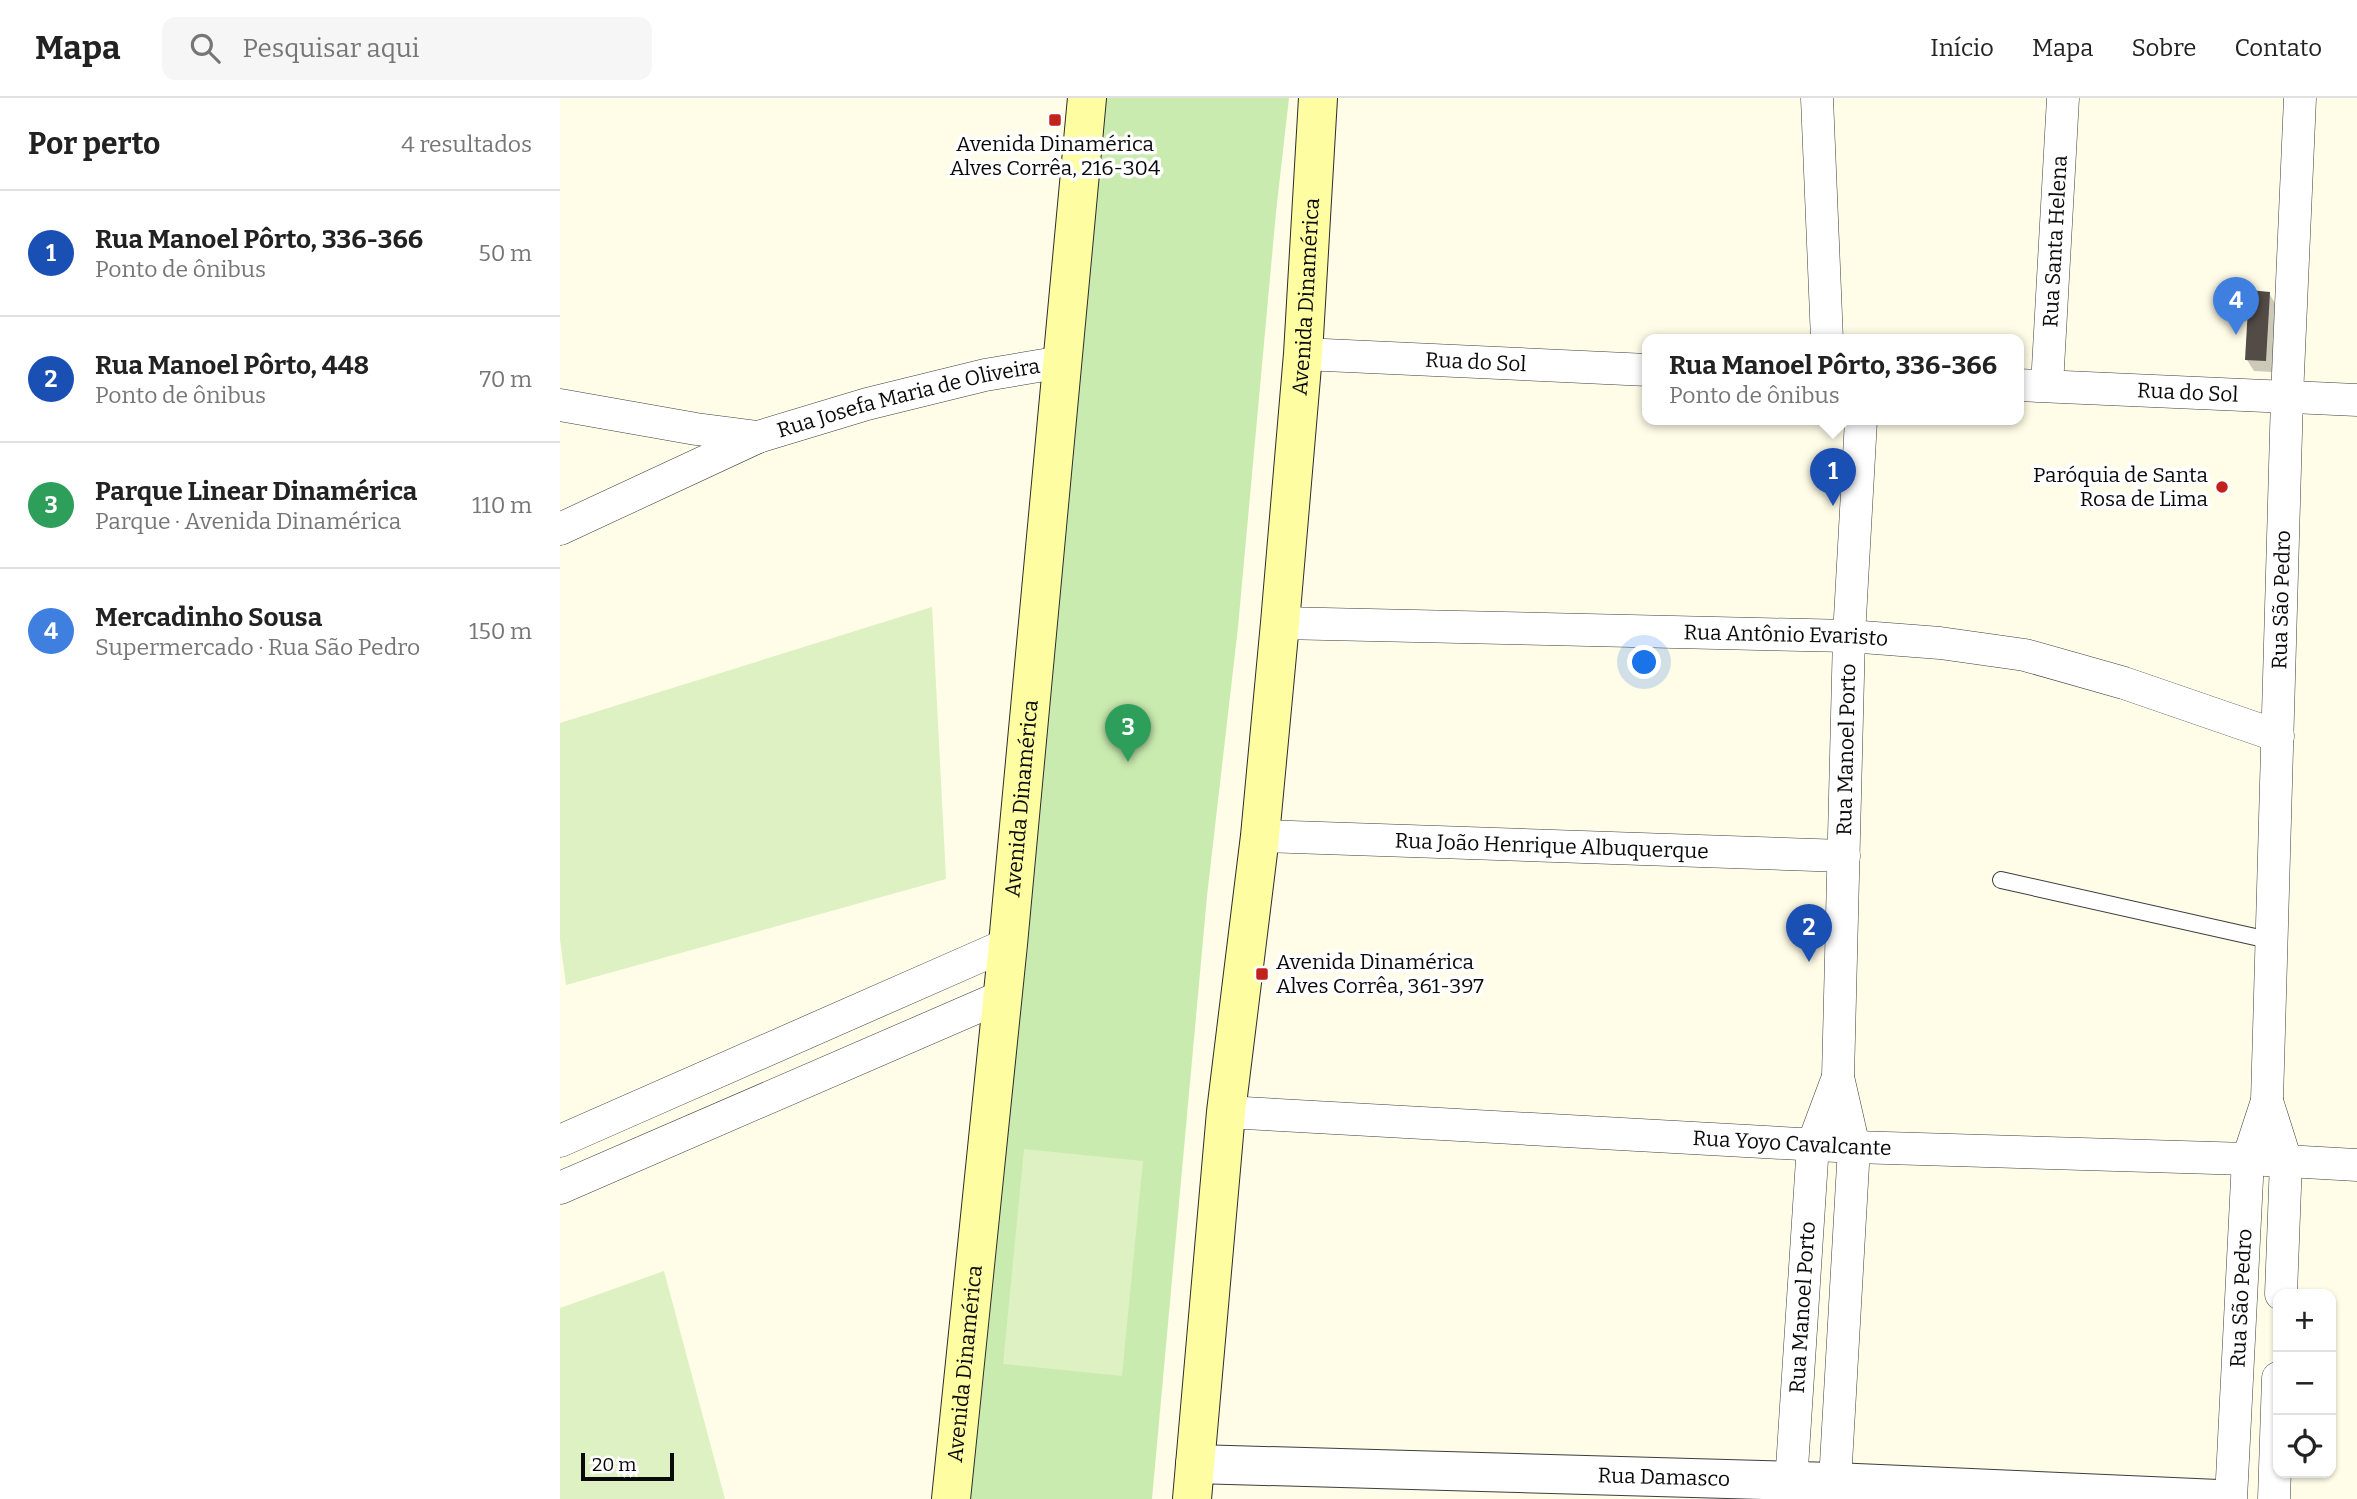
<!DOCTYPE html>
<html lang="pt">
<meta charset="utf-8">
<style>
body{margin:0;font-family:Bitter,serif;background:#f6f6f6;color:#222}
.controls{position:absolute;right:21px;bottom:21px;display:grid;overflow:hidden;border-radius:14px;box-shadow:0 2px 5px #0004}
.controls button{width:63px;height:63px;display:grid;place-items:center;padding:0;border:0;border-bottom:2px solid #e0e0e0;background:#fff;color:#222;font:35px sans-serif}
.scale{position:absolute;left:21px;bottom:18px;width:93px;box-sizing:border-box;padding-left:7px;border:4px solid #0a0a0a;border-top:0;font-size:19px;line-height:24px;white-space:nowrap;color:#0a0a0a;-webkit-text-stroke:5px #fff;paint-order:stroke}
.you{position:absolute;left:1085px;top:565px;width:24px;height:24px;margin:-18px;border:5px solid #fff;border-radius:50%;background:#1a73e8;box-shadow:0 0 0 10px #1a73e833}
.badge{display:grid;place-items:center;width:46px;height:46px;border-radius:50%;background:#db2777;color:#fff;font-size:23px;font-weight:700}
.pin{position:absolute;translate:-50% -58px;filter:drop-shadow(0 2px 4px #0008)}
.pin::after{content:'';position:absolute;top:37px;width:24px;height:21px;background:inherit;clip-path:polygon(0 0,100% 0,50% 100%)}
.popup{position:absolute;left:1082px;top:236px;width:382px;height:91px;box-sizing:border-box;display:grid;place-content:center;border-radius:14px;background:#fff;filter:drop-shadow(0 2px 5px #0005);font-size:23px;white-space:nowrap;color:#767676}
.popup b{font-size:26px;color:#222}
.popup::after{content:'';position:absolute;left:50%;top:100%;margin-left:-14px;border:14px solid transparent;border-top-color:#fff}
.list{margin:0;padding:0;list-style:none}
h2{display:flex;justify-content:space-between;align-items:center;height:91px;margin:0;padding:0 28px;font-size:30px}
h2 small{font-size:23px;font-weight:400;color:#767676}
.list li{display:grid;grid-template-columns:46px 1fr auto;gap:21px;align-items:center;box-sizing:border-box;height:126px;padding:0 28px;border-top:2px solid #e0e0e0}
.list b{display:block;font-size:26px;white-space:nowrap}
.list p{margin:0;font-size:23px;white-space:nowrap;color:#767676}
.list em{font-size:23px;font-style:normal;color:#767676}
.icon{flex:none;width:38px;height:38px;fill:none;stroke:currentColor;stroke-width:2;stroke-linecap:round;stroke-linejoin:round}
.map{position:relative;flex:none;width:1797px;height:1401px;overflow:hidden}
header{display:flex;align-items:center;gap:42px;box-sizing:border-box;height:98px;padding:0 35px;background:#fff;border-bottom:2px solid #e0e0e0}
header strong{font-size:33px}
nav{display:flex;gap:38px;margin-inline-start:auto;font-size:24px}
.search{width:490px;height:63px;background:#f6f6f6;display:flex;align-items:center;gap:18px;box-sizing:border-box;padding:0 24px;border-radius:14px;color:#767676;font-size:26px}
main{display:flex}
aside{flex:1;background:#fff}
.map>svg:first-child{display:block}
.grass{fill:#c9ebaf}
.pitch{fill:#ddf1c2}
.shadow{fill:#0003}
.building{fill:#534c46}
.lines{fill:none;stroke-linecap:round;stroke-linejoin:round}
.service-casing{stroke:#3d3d3d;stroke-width:18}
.minor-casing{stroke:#3d3d3d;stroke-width:33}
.tertiary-casing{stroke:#3d3d3d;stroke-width:40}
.secondary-casing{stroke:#2c2c2c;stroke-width:40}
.service{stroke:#fff;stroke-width:16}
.minor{stroke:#fff;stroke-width:32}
.tertiary{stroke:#fff;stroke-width:38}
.secondary{stroke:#fffda2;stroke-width:38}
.poi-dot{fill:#c1221b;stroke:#fff;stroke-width:2.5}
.labels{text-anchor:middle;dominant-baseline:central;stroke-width:7;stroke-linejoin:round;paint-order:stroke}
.poi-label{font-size:21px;fill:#0a0a0a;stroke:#fff}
.street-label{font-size:21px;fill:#0a0a0a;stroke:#fff}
</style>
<header>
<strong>Mapa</strong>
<div class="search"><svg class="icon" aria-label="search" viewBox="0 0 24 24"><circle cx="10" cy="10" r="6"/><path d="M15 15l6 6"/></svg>Pesquisar aqui</div>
<nav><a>Início</a><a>Mapa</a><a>Sobre</a><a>Contato</a></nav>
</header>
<main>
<aside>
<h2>Por perto<small>4 resultados</small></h2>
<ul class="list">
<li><span class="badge" style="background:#1a4fb4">1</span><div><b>Rua Manoel Pôrto, 336-366</b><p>Ponto de ônibus</p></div><em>50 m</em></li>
<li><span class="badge" style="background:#1a4fb4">2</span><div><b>Rua Manoel Pôrto, 448</b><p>Ponto de ônibus</p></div><em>70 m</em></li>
<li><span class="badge" style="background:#2e9e5b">3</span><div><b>Parque Linear Dinamérica</b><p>Parque · Avenida Dinamérica</p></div><em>110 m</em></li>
<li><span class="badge" style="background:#3f7fe0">4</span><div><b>Mercadinho Sousa</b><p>Supermercado · Rua São Pedro</p></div><em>150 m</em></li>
</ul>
</aside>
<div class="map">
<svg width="1797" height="1401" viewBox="0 0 1797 1401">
<rect width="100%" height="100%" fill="#fffce7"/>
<path class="grass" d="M536 0H729L716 114 678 529 647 798 592 1401H400Z"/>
<path class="pitch" d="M372 509 386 781 6 887 0 841V625Z
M464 1051 583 1063 562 1278 443 1266Z
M104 1173 165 1401H0V1210Z"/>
<path class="shadow" d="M1709 195 1716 207 1712 274 1694 273 1687 262Z"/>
<path class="building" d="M1689 192 1710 194 1706 263 1685 262Z"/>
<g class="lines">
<g class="service-casing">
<path id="service" d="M1441 782 1713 843"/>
</g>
<g class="minor-casing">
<g id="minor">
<path d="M1257 0 1267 242"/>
<path id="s1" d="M743 256 1088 272"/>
<path id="s2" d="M1458 287 1797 302"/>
<path id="s3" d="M1487 288 1503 0"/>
<path d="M0 307 136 331 198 339"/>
<path id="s4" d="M0 431 198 339 307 306 425 277 502 264"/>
<path id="s5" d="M720 525 1289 538 1380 545 1465 557 1564 585 1718 638"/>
<path id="s6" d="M700 738 1284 758"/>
<path d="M1707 1003 1726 1063 1721 1196"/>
<path id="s7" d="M666 1014 1294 1049 1688 1061 1797 1067"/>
<path d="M0 1043 448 846"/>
<path d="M0 1090 443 898"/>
<path id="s8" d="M1230 1401 1253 1046 1278 979"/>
<path id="s9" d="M1274 1401 1294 1049 1278 979 1289 538 1301 322"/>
<path id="s10" d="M1671 1401 1688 1061 1707 1003 1727 299 1740 0"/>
<path d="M1714 1401 1718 1280"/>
</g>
</g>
<g class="tertiary-casing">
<g id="tertiary">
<path id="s11" d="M635 1366 1274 1384 1658 1401"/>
</g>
</g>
<g class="secondary-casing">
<g id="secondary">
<path id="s12" d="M391 1401 448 846 527 0"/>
<path id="s13" d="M632 1401 666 1014 700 738 720 525 743 256 758 0"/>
</g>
</g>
<use href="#service" class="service"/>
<use href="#minor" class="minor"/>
<use href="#tertiary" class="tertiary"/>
<use href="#secondary" class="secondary"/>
</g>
<g class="poi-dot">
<rect x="488" y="15" width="14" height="14" rx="3.5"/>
<circle cx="1662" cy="389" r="7"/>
<rect x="695" y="869" width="14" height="14" rx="3.5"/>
</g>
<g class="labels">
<g class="poi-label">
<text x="495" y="46">Avenida Dinamérica<tspan x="495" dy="24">Alves Corrêa, 216-304</tspan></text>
<text x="1648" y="377" text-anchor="end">Paróquia de Santa<tspan x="1648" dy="24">Rosa de Lima</tspan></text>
<text x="716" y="864" text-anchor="start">Avenida Dinamérica<tspan x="716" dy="24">Alves Corrêa, 361-397</tspan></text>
</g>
<g class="street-label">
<text stroke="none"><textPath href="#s3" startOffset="145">Rua Santa Helena</textPath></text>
<text stroke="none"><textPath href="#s13" startOffset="1208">Avenida Dinamérica</textPath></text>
<text stroke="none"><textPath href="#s1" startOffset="173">Rua do Sol</textPath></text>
<text stroke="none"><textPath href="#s2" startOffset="170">Rua do Sol</textPath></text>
<text stroke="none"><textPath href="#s4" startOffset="374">Rua Josefa Maria de Oliveira</textPath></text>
<text stroke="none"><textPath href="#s10" startOffset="903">Rua São Pedro</textPath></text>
<text stroke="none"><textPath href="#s5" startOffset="506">Rua Antônio Evaristo</textPath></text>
<text stroke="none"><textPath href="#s9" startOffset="752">Rua Manoel Porto</textPath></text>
<text stroke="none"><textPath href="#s12" startOffset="704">Avenida Dinamérica</textPath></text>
<text stroke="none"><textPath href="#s6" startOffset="292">Rua João Henrique Albuquerque</textPath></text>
<text stroke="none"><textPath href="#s7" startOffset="567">Rua Yoyo Cavalcante</textPath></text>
<text stroke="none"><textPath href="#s10" startOffset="201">Rua São Pedro</textPath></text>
<text stroke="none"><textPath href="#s8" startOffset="192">Rua Manoel Porto</textPath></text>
<text stroke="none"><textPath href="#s12" startOffset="136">Avenida Dinamérica</textPath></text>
<text stroke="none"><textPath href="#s11" startOffset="469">Rua Damasco</textPath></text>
</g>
</g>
</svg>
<div class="controls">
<button>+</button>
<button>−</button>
<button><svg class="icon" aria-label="locate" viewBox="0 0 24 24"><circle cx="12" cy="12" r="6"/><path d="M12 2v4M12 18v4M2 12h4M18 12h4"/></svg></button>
</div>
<div class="scale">20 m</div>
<div class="you"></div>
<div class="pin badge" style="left:1273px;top:408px;background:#1a4fb4">1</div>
<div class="popup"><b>Rua Manoel Pôrto, 336-366</b>Ponto de ônibus</div>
<div class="pin badge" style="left:1249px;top:864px;background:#1a4fb4">2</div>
<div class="pin badge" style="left:568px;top:664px;background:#2e9e5b">3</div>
<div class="pin badge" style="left:1676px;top:237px;background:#3f7fe0">4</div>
</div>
</main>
